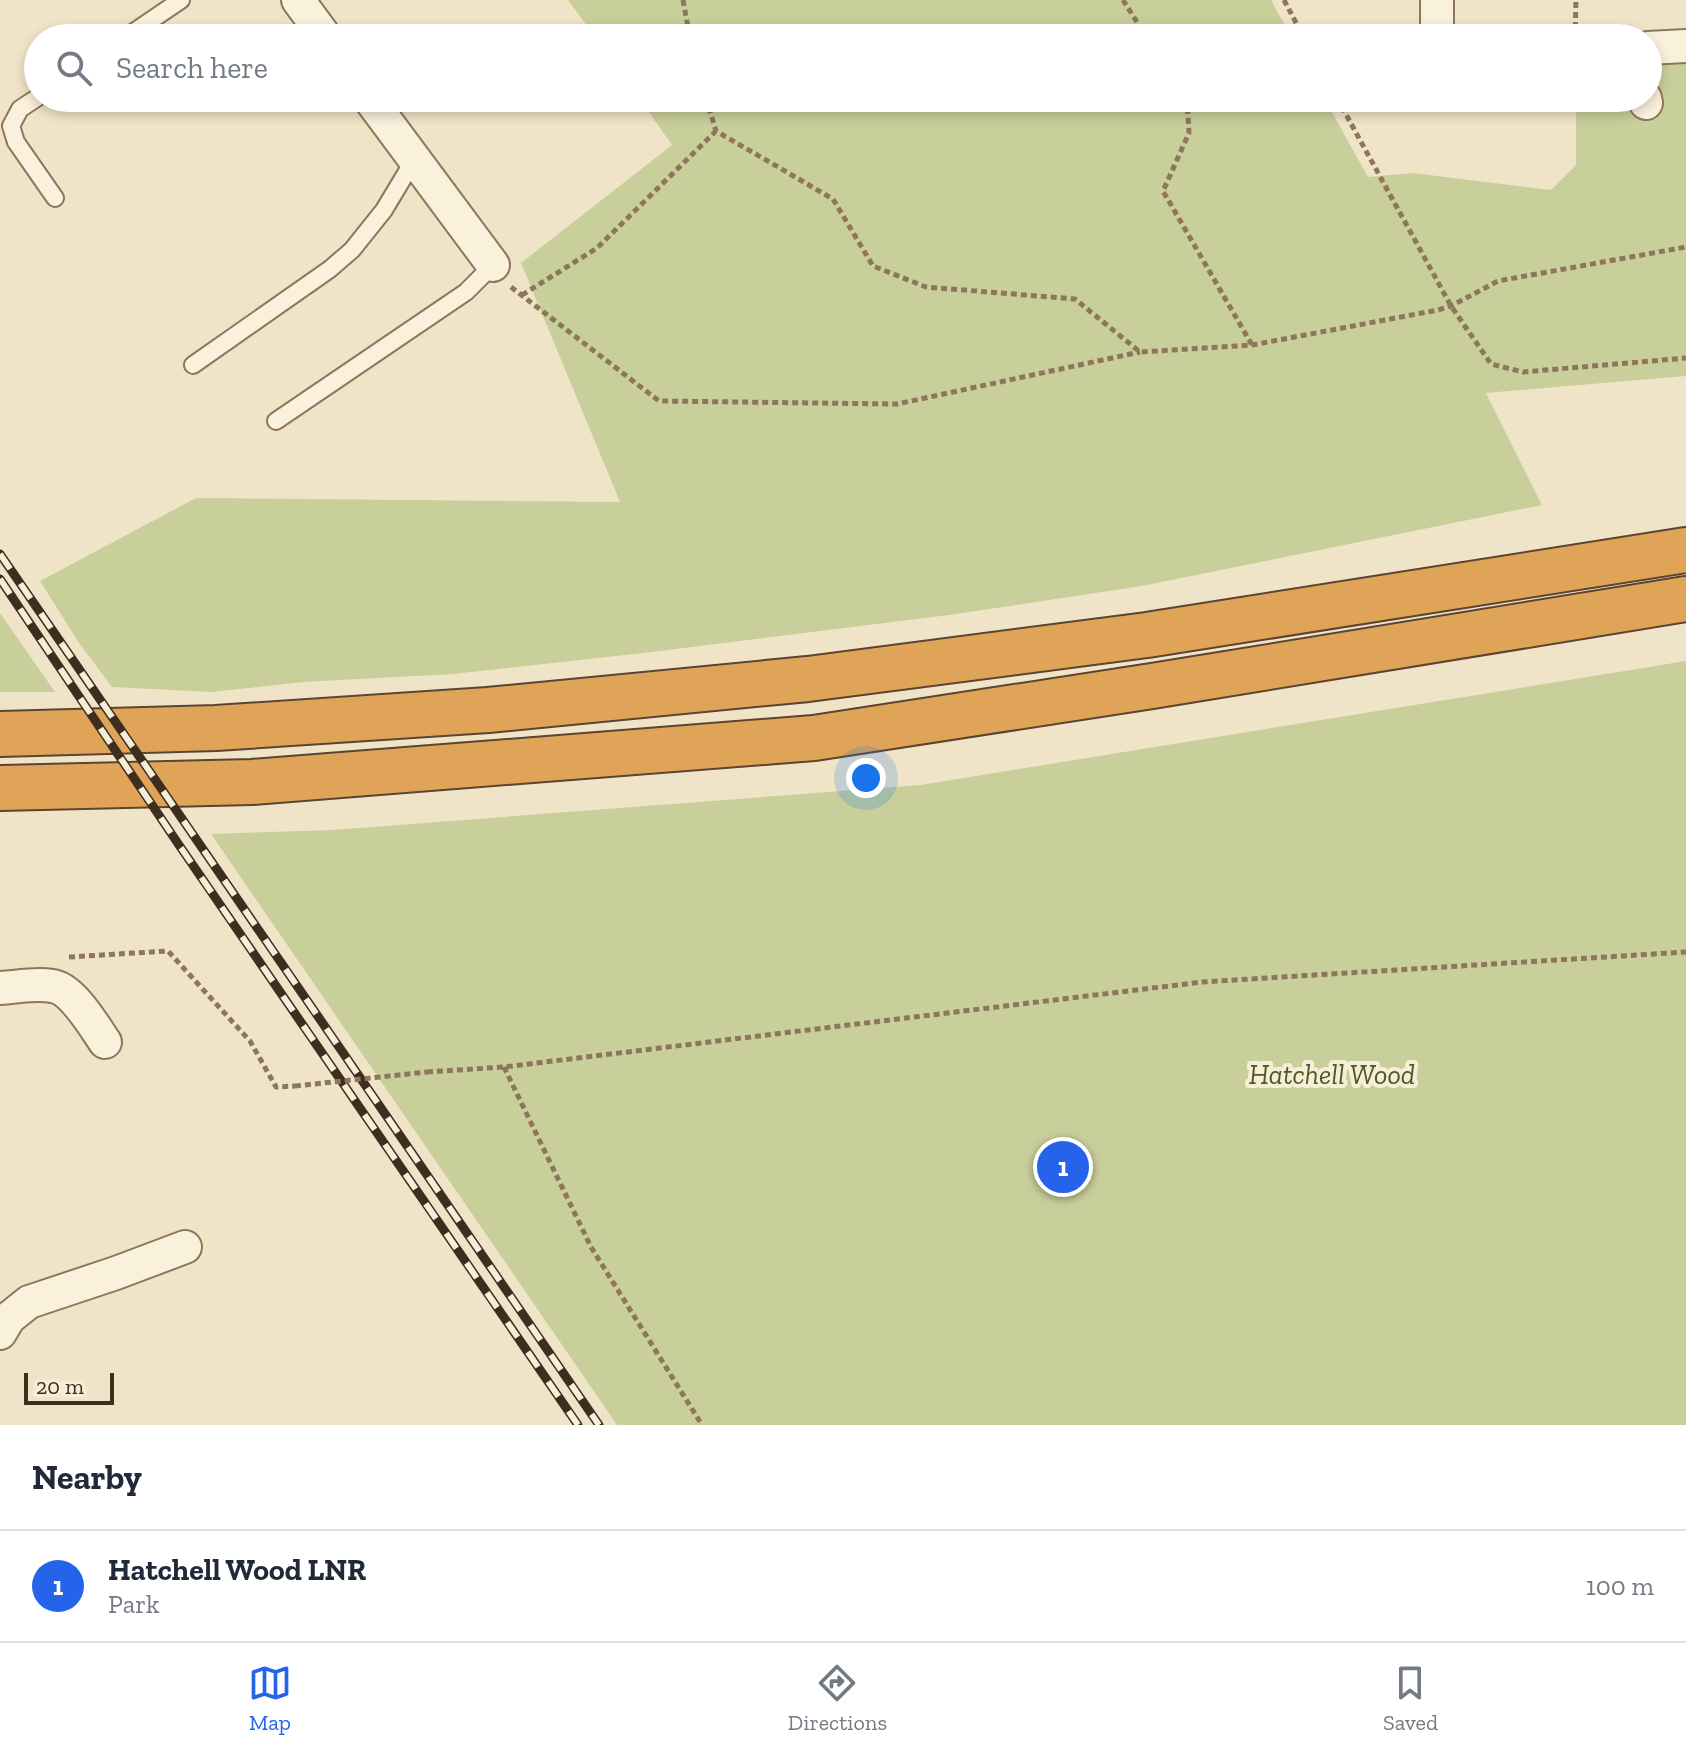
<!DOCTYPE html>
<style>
body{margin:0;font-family:"Zilla Slab",serif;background:#f6f6f7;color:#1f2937}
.scale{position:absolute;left:24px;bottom:20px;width:90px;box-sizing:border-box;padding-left:8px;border:4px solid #3d2e20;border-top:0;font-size:22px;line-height:28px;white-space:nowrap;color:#3d2e20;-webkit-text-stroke:6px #f7eed8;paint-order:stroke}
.you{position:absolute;left:866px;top:778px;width:28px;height:28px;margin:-20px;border:6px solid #fff;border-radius:50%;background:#1a73e8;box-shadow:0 0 0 12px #1a73e833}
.badge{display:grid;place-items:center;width:52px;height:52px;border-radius:50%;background:#2563eb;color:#fff;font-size:26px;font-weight:700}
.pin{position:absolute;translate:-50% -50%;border:4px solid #fff;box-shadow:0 2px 8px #0006}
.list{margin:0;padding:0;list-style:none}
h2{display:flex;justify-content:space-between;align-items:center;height:104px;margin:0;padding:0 32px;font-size:34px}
h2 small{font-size:26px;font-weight:400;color:#747a83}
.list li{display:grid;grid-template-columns:52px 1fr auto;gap:24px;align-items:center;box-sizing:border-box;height:112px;padding:0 32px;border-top:2px solid #e0e1e3}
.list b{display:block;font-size:30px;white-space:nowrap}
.list p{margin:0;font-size:26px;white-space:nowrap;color:#747a83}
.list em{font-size:26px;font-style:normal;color:#747a83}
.icon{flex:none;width:44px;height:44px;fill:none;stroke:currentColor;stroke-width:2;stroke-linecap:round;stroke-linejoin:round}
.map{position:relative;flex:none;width:1686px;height:1425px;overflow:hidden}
.search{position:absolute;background:#fff;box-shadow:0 4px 12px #0003;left:24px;right:24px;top:24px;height:88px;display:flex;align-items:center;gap:20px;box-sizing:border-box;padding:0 28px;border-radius:44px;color:#747a83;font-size:30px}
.sheet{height:216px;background:#fff}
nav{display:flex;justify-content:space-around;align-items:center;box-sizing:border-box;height:112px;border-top:2px solid #e0e1e3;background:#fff;font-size:22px;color:#747a83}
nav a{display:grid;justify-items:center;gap:4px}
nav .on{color:#2563eb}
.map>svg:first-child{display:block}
.green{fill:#c9cf9b}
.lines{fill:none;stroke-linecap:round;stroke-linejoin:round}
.lane-casing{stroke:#8d765c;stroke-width:20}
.street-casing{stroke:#8d765c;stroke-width:36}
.highway-casing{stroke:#5b4430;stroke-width:48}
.path{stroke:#8d765c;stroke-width:5;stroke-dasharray:6 4;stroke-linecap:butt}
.lane{stroke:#faf1dc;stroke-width:16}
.street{stroke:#faf1dc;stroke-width:32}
.highway{stroke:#e0a458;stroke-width:44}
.rail-casing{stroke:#3d2e20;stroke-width:9}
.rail{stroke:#f7eed8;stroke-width:6;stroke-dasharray:18;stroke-linecap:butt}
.path-bridge{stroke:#8d765c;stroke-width:5;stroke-dasharray:6 4;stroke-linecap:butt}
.labels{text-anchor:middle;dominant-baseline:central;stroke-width:8;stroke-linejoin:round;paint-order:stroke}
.park-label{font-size:28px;font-style:italic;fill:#4d5a26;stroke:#f7eed8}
</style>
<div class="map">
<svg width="1686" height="1425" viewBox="0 0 1686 1425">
<rect width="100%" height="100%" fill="#f0e4c8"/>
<path class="green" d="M568 0H1271L1292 38H596Z
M1686 50V376L1486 393 1542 505 1142 586 949 615 652 652 453 674 304 682 211 692 112 687 79 643 40 581 196 498 620 502 521 263 672 145 639 98H1324L1368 177 1413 173 1551 190 1576 165V98H1648V55Z
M0 613 55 692H0Z
M1686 661V1425H617L211 834 333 830 920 785Z"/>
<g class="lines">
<g class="lane-casing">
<path id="lane" d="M125 38 181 0
M38 97 20 109 11 126 16 142 55 198
M193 365 330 269 352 250 384 210 414 160
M276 421 466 292 493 265"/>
</g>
<g class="street-casing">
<path id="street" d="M298 0 326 38
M1437 38V0
M1648 48 1686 46
M369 98 493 265
M1645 98 1646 103
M0 988C17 987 36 983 52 986 72 988 94 1026 105 1042
M0 1333 9 1318 29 1302 116 1273 185 1247"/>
</g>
<g class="highway-casing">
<path id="highway" d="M0 734 216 728 488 710 808 679 1147 635 1686 550
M0 788 252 782 814 738 1152 686 1686 599"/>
</g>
<path class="path" d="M683 0 690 38
M1123 0 1147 38
M1284 0 1304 38
M1575 38 1576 0
M706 98 716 131 833 199 873 266 926 287 1075 299 1140 352 1252 345 1438 310 1451 306 1498 281 1686 247
M1187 98 1189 133 1163 191 1252 345
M1337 98 1451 306 1491 364 1523 372 1686 358
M511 287 659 401 897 404 1140 352
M522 295 597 248 715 132
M69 957 168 951 250 1041 276 1087 295 1086
M504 1067 591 1247 702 1425
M427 1072 504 1067 1202 982 1686 952"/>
<use href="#lane" class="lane"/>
<use href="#street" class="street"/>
<use href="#highway" class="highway"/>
<g class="rail-casing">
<path id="rail" d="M0 554 599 1425
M0 579 179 845 578 1425"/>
</g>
<use href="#rail" class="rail"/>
<path class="path-bridge" d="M295 1086 427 1072"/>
</g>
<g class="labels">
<g class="park-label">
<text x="1332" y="1074">Hatchell Wood</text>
</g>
</g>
</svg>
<div class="scale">20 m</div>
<div class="you"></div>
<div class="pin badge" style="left:1063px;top:1167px">1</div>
<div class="search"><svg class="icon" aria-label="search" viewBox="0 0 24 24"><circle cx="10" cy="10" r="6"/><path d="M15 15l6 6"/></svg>Search here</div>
</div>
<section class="sheet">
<h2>Nearby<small></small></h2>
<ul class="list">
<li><span class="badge">1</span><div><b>Hatchell Wood LNR</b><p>Park</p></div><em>100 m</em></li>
</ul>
</section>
<nav>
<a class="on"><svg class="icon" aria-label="map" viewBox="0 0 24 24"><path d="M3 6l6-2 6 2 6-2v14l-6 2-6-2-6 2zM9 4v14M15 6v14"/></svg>Map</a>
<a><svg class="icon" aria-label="directions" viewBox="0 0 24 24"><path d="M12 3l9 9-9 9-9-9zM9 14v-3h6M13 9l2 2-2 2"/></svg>Directions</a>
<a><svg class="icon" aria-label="saved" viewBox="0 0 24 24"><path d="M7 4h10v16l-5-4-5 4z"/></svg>Saved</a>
</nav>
